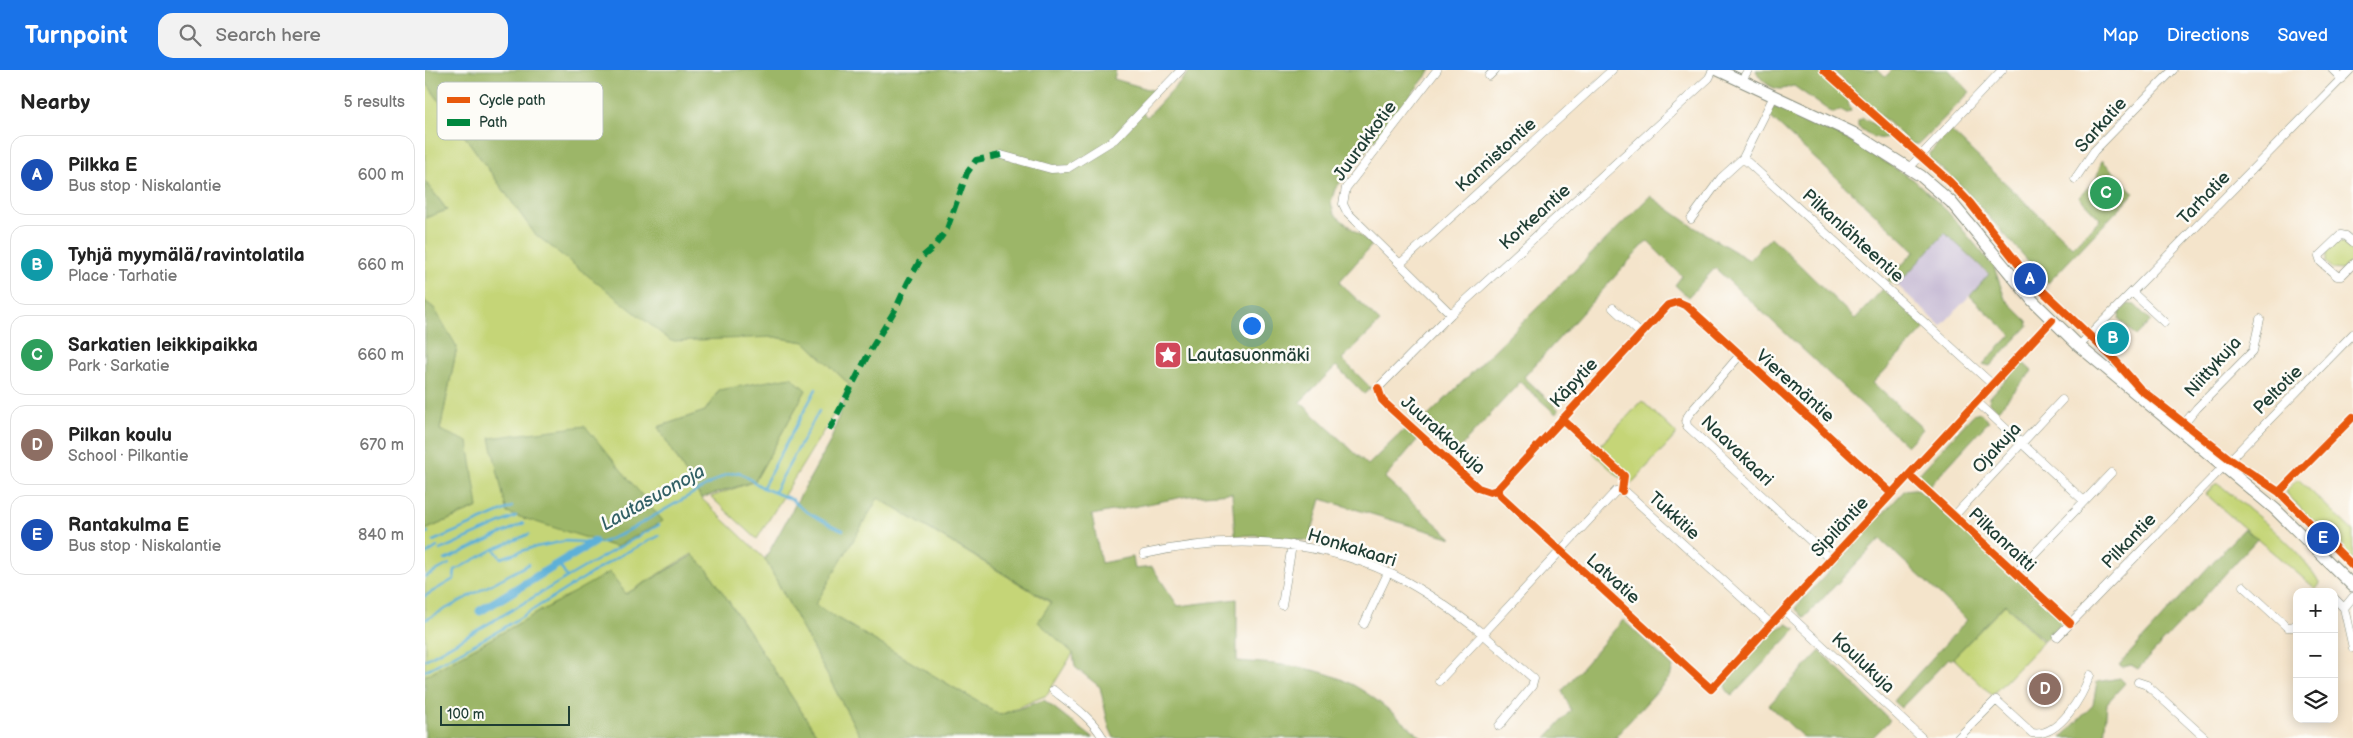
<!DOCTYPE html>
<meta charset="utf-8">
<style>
body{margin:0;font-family:"Balsamiq Sans",sans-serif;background:#f2f2f2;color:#222}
.controls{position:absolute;right:15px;bottom:15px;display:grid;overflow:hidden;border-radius:10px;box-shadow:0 2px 12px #0003}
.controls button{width:45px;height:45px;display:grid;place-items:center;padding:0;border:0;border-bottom:1px solid #e0e0e0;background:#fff;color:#222;font:25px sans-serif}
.scale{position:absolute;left:15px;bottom:12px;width:130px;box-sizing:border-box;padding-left:5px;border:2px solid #1f3d34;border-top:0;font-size:14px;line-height:18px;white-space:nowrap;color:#1f3d34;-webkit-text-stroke:4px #fdfcf7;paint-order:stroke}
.you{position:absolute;left:826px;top:255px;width:18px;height:18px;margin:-12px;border:4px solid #fff;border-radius:50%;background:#1a73e8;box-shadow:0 0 0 8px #1a73e833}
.badge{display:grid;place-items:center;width:32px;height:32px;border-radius:50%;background:#1a73e8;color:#fff;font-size:16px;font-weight:700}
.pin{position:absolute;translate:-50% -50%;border:2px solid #fff;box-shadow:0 1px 5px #0006}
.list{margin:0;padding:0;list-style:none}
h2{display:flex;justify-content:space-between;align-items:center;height:65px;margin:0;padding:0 20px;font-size:21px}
h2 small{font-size:16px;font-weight:400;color:#767676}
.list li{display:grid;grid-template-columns:32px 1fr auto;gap:15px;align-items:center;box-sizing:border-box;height:80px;margin:0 10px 10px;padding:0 10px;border:1px solid #e0e0e0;border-radius:15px}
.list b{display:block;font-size:19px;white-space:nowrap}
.list p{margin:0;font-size:16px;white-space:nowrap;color:#767676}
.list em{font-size:16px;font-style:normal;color:#767676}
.icon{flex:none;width:28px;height:28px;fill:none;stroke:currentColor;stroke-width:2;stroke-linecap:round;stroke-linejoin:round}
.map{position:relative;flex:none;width:1928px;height:668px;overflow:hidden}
header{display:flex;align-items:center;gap:30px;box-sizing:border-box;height:70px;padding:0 25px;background:#1a73e8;color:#fff}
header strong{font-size:24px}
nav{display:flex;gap:28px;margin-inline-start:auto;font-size:18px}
.search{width:350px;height:45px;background:#f2f2f2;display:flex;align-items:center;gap:12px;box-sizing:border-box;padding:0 18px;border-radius:15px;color:#767676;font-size:19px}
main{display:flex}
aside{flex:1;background:#fff}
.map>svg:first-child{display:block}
.industrial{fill:#cabfd7}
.green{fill:#c5d577;stroke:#728956}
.forest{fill:#9cb668;stroke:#5e7a4e}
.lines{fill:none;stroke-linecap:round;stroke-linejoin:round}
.stream{stroke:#5db0d8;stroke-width:2.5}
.canal{stroke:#5db0d8;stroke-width:9}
.street-casing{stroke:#8a9080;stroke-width:9}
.secondary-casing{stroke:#8a9080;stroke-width:13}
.street{stroke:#fff;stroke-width:8}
.secondary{stroke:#fff;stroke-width:11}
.quiet{stroke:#00873e;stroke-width:6;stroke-dasharray:12 6;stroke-linecap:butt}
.cycleway-casing{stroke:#fdfcf7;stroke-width:11}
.cycleway{stroke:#e8590c;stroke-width:8}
.labels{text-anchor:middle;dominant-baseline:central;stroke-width:5;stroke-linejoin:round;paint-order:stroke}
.street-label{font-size:18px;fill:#1f3d34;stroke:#fdfcf7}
.poi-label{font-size:18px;fill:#1f3d34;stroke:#fdfcf7;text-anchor:start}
.water-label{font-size:19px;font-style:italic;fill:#326065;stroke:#fdfcf7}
.key{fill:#fdfcf7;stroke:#bac3bc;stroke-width:1}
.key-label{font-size:14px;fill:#1f3d34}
</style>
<header>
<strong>Turnpoint</strong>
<div class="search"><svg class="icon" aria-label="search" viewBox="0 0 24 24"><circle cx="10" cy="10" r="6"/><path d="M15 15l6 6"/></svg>Search here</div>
<nav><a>Map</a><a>Directions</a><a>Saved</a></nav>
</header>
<main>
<aside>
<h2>Nearby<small>5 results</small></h2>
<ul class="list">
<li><span class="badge" style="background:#1a4fb4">A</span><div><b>Pilkka E</b><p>Bus stop · Niskalantie</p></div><em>600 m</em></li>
<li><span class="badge" style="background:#0f9aa8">B</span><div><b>Tyhjä myymälä/ravintolatila</b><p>Place · Tarhatie</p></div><em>660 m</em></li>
<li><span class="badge" style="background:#2e9e5b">C</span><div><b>Sarkatien leikkipaikka</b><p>Park · Sarkatie</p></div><em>660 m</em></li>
<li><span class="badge" style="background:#8d6e63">D</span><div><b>Pilkan koulu</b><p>School · Pilkantie</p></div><em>670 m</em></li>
<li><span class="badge" style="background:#1a4fb4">E</span><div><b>Rantakulma E</b><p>Bus stop · Niskalantie</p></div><em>840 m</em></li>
</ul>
</aside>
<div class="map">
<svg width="1928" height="668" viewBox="0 0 1928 668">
<rect width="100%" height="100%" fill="#fdfcf7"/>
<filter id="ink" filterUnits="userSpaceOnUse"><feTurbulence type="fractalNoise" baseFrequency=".02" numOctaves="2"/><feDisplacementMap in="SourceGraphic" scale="10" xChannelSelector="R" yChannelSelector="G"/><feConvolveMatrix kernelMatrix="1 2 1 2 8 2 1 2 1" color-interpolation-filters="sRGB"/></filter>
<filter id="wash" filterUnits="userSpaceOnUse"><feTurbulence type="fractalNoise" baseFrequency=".0096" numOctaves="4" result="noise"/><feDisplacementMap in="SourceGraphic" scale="20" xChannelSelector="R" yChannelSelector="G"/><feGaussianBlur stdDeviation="1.12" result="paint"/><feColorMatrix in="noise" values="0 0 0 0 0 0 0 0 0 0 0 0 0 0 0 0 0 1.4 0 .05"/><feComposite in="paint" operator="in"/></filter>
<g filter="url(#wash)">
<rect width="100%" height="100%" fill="#f4e4cb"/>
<path class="industrial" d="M1520 163 1564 205 1516 256 1472 215Z"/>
<path class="green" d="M0 11 110 164 350 267 380 272 424 314 409 344 332 469 286 427 330 411 381 320H294L280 341 233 357 276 428 340 489 435 666 439 668H394L283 500 267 484 201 524 185 503 0 606V460L53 437 15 360 32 277 0 344V148L22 140 0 111Z
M1919 172 1928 178V189L1917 200 1907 199 1901 192V182L1912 173Z
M1217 331 1252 364 1206 414 1193 406 1168 383Z
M1873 409 1928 461V490L1921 486 1862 424V420Z
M1790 414H1794C1827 443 1875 476 1895 514L1891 519C1854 487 1816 457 1781 424Z
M453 428 626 533 614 552 648 583 622 625 575 645 390 535Z
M1580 535 1618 572 1567 625 1528 588Z"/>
<path class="forest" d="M0 0H691L689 9 730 21 713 38 722 47 766 0H1006L910 119 906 132 909 144 947 175 914 212 955 252 917 289 946 318 939 324 911 296 875 332 943 395 981 358 993 369 960 408 1027 468 896 429 884 471 830 465 810 466 807 423 763 426 667 445 676 493 708 487 710 499 727 497 753 536 812 529V591C847 594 885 595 918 610 948 623 972 648 998 668H689L684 657 675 617 650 597 648 583 613 552 626 532 453 428 390 535 575 645 619 630 668 668H439L435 666 340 489 406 370 424 314 380 272 350 267 246 271 110 164 0 11Z
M1331 0H1392L1421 25 1424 29 1423 33 1426 41 1422 43 1415 40 1409 43 1403 40 1369 16C1365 16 1361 19 1357 19 1346 20 1334 9 1331 0Z
M1407 0H1453L1460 7 1467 0H1524L1545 22 1494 74H1486Z
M1354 36 1428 72 1489 110 1522 141 1569 197 1580 229 1602 251 1603 256 1565 296 1558 294 1586 265 1545 226 1564 204 1520 163 1472 215 1462 211 1490 181 1344 46 1348 38Z
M1438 48 1455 58 1463 67 1459 69 1448 67 1433 57V51Z
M1525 60 1647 177 1675 149 1654 127 1671 109 1677 90 1709 123 1623 213 1532 111 1504 88V84Z
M0 111 22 140 0 148Z
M1225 126 1269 157 1324 190 1346 167 1430 249 1458 219 1500 258 1448 313 1498 359 1482 376 1290 198 1263 227 1250 215 1257 206 1222 171 1099 307 1134 340 1131 344 1095 312 1030 383 996 353Z
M0 231 9 238 32 277 15 360 43 372 53 437 0 460Z
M1703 234 1710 235 1726 251 1711 266 1694 249 1695 242Z
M1597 292 1607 301 1573 340 1564 332 1565 327Z
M366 307 381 320 330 411 276 428 233 357 280 341 294 320Z
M1555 343 1564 351 1503 418 1494 409V404L1548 345Z
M160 356 238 451 191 477 82 443 65 368Z
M1488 419H1492L1638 551 1619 571 1580 534 1526 590 1524 588 1476 638 1468 631 1542 550 1455 469 1379 548 1370 538 1480 420Z
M1818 459 1833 468 1713 599 1706 595 1698 597 1694 595Z
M268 485 283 500 394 668H0V606L185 502 201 524Z
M1198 550 1248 597 1245 607 1191 666 1193 668H1121L1146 640 1137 621Z
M1362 554 1371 559 1307 626 1301 619V613L1349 560Z
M1395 581 1465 650 1447 668H1379L1344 635Z
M1695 608 1700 613 1682 633 1679 668H1636L1668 635 1672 612Z"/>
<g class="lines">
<path class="stream" d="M338 417 391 319
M349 422 394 341
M0 464 3 462
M8 471 87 437
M69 479 104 464
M15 480 91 446
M0 485 12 477
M20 490 99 453
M134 494 141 506
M0 507 24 494
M0 526 29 509 30 500 69 479 76 488 106 478 140 471 176 473 201 462 300 405 314 402 338 418 368 430C373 439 407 456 418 460
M0 550 104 494
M0 590C79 546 155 498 234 455
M0 601 75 560 196 485 234 466"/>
<path class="canal" d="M55 541 169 472"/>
</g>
</g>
<g filter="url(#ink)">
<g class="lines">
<g class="street-casing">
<path id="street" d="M1012 0 921 118 918 134 922 142 1026 244
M1908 0 1917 9
M1064 6 1070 0
M1317 10 1323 0
M1349 26 1318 88 1567 314
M576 85 626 99 643 98 690 69 756 0
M1485 97 1577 0
M1650 109 1669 81 1748 0
M1266 149 1296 108 1318 88
M1928 172 1921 166 1916 165 1894 186 1896 192 1912 206H1916L1928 194
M976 193 1187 0
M1707 222 1739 252
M1188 238 1215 263
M1654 276 1925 0
M1315 285 1265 343 1261 349 1262 356 1405 489
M1551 331 1659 431
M1754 360 1772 338 1828 281 1835 249
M1072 420 1076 426 1286 619 1627 250
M1072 420 1065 422 1053 418 962 335 957 330 953 318 1026 244 1284 8 1288 0
M1072 420 1243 235 1253 232 1262 236 1466 423
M1529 446 1637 330
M719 484C806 464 902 468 982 512 1009 527 1034 545 1058 564L1191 421 1201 422 1346 554
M1591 503 1686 403
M1818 516 1862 557H1867L1872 554
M1928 527 1919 538 1928 578
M1909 528 1919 538
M857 535 867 475
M1359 540 1497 668
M939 554 963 503
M1632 567 1928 264
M1014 611 1058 564 1109 609 1107 616 1074 656
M1713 612 1722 615 1780 668
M628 620C646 634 667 648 678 668
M1533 668 1571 630 1607 663C1635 668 1658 624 1665 605"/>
</g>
<g class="secondary-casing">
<path id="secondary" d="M1293 0 1428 63 1496 106 1526 132 1608 231 1654 276 1850 439 1928 516"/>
</g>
<use href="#street" class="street"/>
<use href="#secondary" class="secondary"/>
<path class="quiet" d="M404 360 446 279 470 240 483 212 497 187 509 177 522 159 542 103 551 90 576 85"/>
<g class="cycleway-casing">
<path id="cycleway" d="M1399 0 1525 112 1545 133 1605 209 1688 288 1715 319 1806 390 1854 422 1928 496
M953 318 957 330 962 335 1053 418 1065 422 1072 420
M1137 349 1199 406 1197 421
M1489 409 1645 553
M1072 420 1076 426 1286 619 1627 250
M1072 420 1243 235 1253 232 1262 236 1466 423
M1854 422 1928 347"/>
</g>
<use href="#cycleway" class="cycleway"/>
</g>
</g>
<defs>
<g id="sight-square" transform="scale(1.4375)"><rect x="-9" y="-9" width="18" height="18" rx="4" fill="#d1495b" stroke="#fdfcf7"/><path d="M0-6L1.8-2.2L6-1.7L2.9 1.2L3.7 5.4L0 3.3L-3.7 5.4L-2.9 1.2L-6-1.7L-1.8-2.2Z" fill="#fff"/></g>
</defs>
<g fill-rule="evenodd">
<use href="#sight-square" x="743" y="285"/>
</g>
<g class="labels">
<g class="street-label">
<text transform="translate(1676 55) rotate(-48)">Sarkatie</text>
<text transform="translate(940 71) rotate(-54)">Juurakkotie</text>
<text transform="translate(1071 85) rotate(-42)">Kannistontie</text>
<text transform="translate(1779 128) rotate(-46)">Tarhatie</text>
<text transform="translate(1110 147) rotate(-42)">Korkeantie</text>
<text transform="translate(1428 166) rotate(42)">Pilkanlähteentie</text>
<text transform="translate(1788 297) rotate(-48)">Niittykuja</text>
<text transform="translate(1149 313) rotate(-47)">Käpytie</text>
<text transform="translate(1370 316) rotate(42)">Vieremäntie</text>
<text transform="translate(1853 320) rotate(-45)">Peltotie</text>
<text transform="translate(1018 365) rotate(42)">Juurakkokuja</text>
<text transform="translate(1572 378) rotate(-47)">Ojakuja</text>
<text transform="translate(1312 381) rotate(44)">Naavakaari</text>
<text transform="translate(1249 446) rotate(42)">Tukkitie</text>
<text transform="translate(1415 457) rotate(-47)">Sipiläntie</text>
<text transform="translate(1577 470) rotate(43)">Pilkanraitti</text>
<text transform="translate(1704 471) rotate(-46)">Pilkantie</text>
<text transform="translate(927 478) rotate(17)">Honkakaari</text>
<text transform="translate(1188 509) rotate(42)">Latvatie</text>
<text transform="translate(1438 593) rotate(43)">Koulukuja</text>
</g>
<g class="poi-label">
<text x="762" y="285">Lautasuonmäki</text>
</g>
<g class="water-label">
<text transform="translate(228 428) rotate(-29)">Lautasuonoja</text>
</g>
</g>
<rect x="12" y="12" width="166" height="58" rx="8" class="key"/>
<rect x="22" y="27" width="23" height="6" fill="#e8590c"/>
<rect x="22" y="49" width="23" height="7" fill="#00873e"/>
<g class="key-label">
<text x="54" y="35">Cycle path</text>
<text x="54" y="57">Path</text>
</g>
</svg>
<div class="controls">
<button>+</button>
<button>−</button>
<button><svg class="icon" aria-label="layers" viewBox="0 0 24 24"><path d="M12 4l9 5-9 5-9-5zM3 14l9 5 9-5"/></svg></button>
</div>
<div class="scale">100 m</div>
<div class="you"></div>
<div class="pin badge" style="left:1605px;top:209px;background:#1a4fb4">A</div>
<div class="pin badge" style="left:1688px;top:268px;background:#0f9aa8">B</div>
<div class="pin badge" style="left:1681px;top:123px;background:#2e9e5b">C</div>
<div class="pin badge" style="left:1620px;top:619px;background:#8d6e63">D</div>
<div class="pin badge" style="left:1898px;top:468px;background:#1a4fb4">E</div>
</div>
</main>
